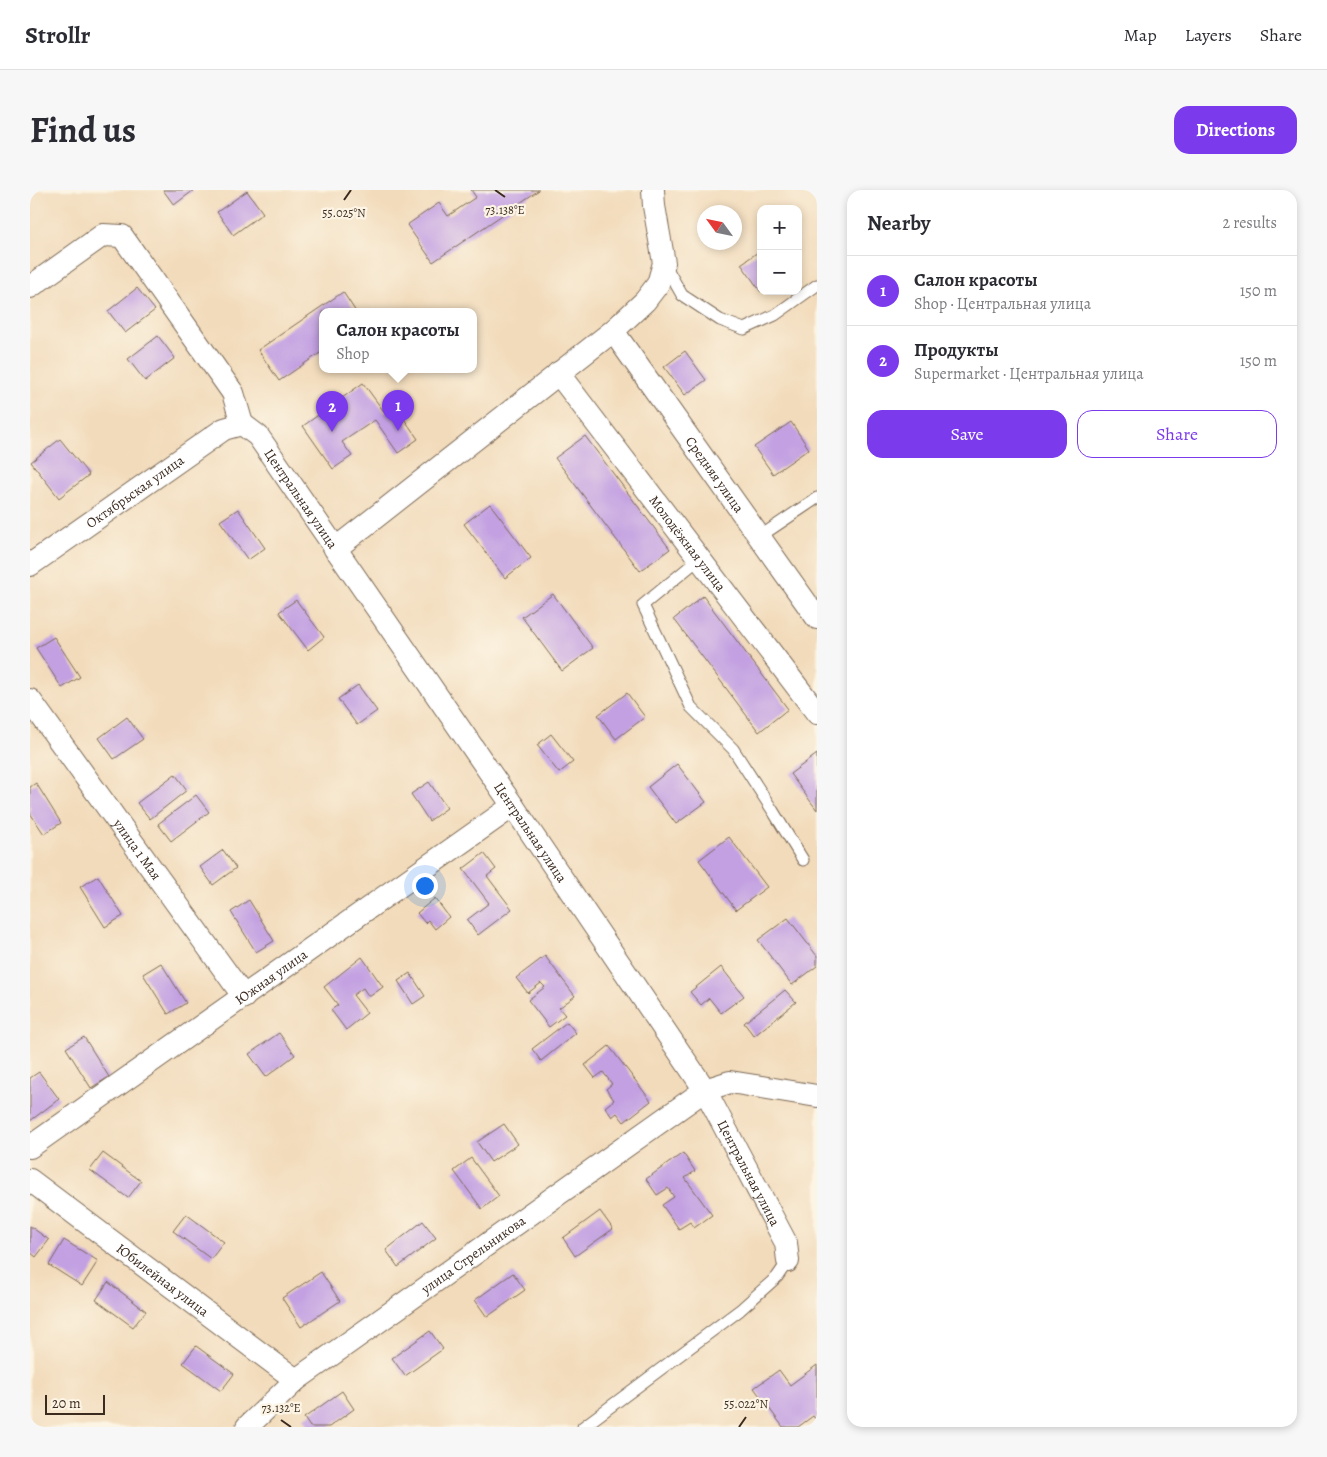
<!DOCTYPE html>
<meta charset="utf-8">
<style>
body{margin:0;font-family:Alegreya,serif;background:#f7f7f7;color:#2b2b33}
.controls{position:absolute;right:15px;top:15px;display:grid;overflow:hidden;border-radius:10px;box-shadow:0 2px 8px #0003}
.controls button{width:45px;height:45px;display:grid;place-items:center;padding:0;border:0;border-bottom:1px solid #e1e1e2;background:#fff;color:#2b2b33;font:25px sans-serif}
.compass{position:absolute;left:667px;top:15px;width:45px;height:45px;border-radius:50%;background:#fff;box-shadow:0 2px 8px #0003;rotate:303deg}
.scale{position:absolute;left:15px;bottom:12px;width:60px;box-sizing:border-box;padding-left:5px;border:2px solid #3b2a1e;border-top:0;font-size:14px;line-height:18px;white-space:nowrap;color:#3b2a1e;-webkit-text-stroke:4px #fcf5e5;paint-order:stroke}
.you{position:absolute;left:394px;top:695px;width:18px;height:18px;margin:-12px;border:4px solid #fff;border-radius:50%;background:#1a73e8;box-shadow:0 0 0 8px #1a73e833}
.badge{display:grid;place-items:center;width:32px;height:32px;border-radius:50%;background:#7c3aed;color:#fff;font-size:16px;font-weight:700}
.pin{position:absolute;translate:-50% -41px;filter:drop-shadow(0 1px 2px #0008)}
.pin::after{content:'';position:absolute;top:26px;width:18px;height:15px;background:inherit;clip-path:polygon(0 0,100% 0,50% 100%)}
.popup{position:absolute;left:289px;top:118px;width:158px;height:65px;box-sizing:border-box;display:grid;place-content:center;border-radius:10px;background:#fff;filter:drop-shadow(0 1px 4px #0005);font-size:16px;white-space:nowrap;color:#7c7c81}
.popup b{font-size:19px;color:#2b2b33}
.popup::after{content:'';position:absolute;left:50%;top:100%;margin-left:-10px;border:10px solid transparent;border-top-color:#fff}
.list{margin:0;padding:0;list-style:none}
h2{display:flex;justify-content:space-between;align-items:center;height:65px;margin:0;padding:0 20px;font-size:21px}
h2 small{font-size:16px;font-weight:400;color:#7c7c81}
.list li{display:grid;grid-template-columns:32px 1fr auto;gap:15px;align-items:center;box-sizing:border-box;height:70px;padding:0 20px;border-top:1px solid #e1e1e2}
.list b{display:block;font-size:19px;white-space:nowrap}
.list p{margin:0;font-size:16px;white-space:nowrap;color:#7c7c81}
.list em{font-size:16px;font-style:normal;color:#7c7c81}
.actions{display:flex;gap:10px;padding:15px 20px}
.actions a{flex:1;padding:11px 0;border:1px solid #7c3aed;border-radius:15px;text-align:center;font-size:18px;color:#7c3aed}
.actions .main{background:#7c3aed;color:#fff}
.map{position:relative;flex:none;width:787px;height:1237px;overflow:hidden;border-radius:15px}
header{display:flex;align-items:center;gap:30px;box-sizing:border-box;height:70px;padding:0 25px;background:#fff;border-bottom:1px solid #e1e1e2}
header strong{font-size:24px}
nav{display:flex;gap:28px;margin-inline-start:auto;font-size:18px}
.intro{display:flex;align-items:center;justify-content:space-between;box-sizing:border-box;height:120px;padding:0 30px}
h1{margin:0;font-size:35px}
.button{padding:12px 22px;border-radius:15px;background:#7c3aed;color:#fff;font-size:18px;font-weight:700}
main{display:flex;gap:30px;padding:0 30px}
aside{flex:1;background:#fff;border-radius:15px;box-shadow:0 2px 8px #0003}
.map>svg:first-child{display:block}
.building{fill:#c3a0e2}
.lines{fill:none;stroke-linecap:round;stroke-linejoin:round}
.lane-casing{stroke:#7b6855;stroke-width:13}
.street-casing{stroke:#7b6855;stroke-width:24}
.lane{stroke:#fff;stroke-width:11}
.street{stroke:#fff;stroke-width:22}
.ticks{fill:none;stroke:#3b2a1e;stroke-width:2}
.labels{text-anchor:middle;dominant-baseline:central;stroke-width:4.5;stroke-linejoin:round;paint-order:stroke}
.street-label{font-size:14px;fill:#3b2a1e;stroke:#fcf5e5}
.ticks-label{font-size:12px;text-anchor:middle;fill:#3b2a1e;stroke:#fcf5e5;stroke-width:4.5;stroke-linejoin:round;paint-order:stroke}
</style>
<header>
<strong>Strollr</strong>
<nav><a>Map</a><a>Layers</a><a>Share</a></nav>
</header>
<div class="intro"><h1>Find us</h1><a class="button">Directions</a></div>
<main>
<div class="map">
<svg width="787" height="1237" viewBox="0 0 787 1237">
<rect width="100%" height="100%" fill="#fcf5e5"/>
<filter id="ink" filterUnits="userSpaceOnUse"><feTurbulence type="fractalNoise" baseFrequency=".02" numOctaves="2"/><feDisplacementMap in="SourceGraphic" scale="10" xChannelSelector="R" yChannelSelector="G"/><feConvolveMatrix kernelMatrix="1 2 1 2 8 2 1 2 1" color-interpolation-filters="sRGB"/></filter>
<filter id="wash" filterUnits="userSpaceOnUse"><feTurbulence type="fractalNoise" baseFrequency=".0096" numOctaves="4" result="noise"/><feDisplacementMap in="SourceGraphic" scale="20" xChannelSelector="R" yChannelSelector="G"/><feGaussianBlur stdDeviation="1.12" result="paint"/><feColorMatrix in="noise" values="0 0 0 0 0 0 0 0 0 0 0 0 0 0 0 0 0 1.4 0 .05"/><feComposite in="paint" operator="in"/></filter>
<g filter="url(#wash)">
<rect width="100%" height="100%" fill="#f2dbbb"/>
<g id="blocks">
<path class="building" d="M133 0H164L144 15Z
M441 0H509L403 72 377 35 409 13 418 26 446 7Z
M217 1 233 23 203 45 187 22Z
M731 60V102L711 74Z
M107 98 125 120 95 143 78 121Z
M313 102 326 122H293V161L249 191 228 160Z
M128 146 145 168 115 191 98 169Z
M655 161 676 190 655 205 634 177Z
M333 193 355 223 365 216 388 249 368 263 345 230 312 252 322 266 303 279 273 236Z
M761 232 779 259 743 284 724 257Z
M555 246 640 359 610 381 525 268Z
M30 249 59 285 29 308 1 272Z
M460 314 501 368 475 388 434 334Z
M208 319 235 358 218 370 190 331Z
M523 404 563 458 532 481 492 427Z
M673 406 758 519 729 542 644 429Z
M266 410 294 447 278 460 249 422Z
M24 447 50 487 32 498 6 458Z
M328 495 347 521 327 535 308 509Z
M597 503 615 527 586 549 568 525Z
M97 527 113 549 84 569 69 548Z
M521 544 543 572 529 583 507 555Z
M787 564V620L760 584Z
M647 574 676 612 646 634 618 597Z
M145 584 157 600 120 629 107 613Z
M399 592 417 618 399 631 381 604Z
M6 593 31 633 14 644 0 623V597Z
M166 605 179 622 141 651 128 634Z
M699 647 737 697 706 720 669 670Z
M193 660 206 678 183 695 170 677Z
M454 663 466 679 457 686 482 719 448 745 437 730 459 713 433 679Z
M68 686 93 726 75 737 50 697Z
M405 708 419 727 405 739 398 730 395 733 387 723Z
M219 710 244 751 226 762 201 722Z
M758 728 787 766V776L762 795 728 750Z
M515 766 545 806 529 818 535 825 519 837 498 810 515 797 511 793 498 803 486 788Z
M332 767 353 797 339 807 333 798 323 805 337 823 316 840 301 820 308 815 294 797Z
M131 773 156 813 138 824 113 784Z
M691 777 714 806 691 823 679 808 671 815 660 802Z
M380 783 395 806 383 814 368 791Z
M755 800 766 812 724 846 714 833Z
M537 832 546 843 511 871 502 859Z
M249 843 265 865 236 887 219 864Z
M54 847 79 887 61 898 36 858Z
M579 856 621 911 594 932 587 923 582 927 575 917 584 910 576 899 582 894 573 882 565 888 555 875Z
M9 882 29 909 0 931V888Z
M474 934 488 954 461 972 447 952Z
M73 963 111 991 98 1008 60 980Z
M653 963 665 981 655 988 682 1025 664 1038 660 1032 649 1039 632 1015 644 1007 638 998 627 1005 616 989Z
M441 968 469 1006 452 1019 424 981Z
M570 1021 583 1039 545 1066 533 1048Z
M156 1024 194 1052 181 1069 143 1041Z
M393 1031 406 1048 368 1077 356 1060Z
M0 1036 19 1050 6 1067 0 1062Z
M34 1050 68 1071 52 1096 19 1075Z
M291 1082 310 1111 271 1137 252 1108Z
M483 1083 495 1100 457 1127 445 1110Z
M78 1092 116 1121 103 1137 66 1110Z
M400 1141 413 1159 375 1186 362 1168Z
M166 1156 204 1184 191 1201 153 1173Z
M787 1175V1231L783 1226 768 1237H753L724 1198 749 1180 760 1195Z
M312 1201 324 1219 299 1237H280L274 1228Z"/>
</g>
</g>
<g filter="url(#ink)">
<use href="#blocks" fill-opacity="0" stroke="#7b6855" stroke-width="1"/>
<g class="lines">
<g class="lane-casing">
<path id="lane" d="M635 75 652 105 690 130 714 139 745 125 787 95
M729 347 787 308
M669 369 613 415 661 517 703 559 743 621 773 670
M553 1237 710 1120 747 1087 758 1071"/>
</g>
<g class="street-casing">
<g id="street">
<path d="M0 97 73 45 92 46 203 203 212 234"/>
<path id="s1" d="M583 141 787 428"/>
<path id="s2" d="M528 183 787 523"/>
<path id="s3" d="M212 234 228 246 483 616 675 900 756 1053 758 1071"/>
<path d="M305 359 583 141 615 111 628 94 634 73 624 16 623 0"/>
<path id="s4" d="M0 375 194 239 212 234"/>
<path id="s5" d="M0 510 214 807"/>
<path id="s6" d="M0 957 483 616"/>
<path id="s7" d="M0 990 266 1190"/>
<path id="s8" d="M217 1237 266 1190 675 900 700 892 787 906"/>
</g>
</g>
<use href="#lane" class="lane"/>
<use href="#street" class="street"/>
</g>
</g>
<path class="ticks" d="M465 0 475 7M314 10 321 0M251 1230 261 1237M709 1237 716 1227"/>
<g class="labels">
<g class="street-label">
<text stroke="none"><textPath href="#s1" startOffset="176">Средняя улица</textPath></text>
<text stroke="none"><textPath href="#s4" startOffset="128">Октябрьская улица</textPath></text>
<text stroke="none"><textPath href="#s3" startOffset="96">Центральная улица</textPath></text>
<text stroke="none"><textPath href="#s2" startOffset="214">Молодёжная улица</textPath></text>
<text stroke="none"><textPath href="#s3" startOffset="501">Центральная улица</textPath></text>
<text stroke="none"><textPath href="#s5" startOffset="184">улица 1 Мая</textPath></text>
<text stroke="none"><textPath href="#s6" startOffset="295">Южная улица</textPath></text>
<text stroke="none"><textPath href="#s3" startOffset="906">Центральная улица</textPath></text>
<text stroke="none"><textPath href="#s8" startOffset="285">улица Стрельникова</textPath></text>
<text stroke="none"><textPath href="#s7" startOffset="166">Юбилейная улица</textPath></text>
</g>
</g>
<g class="ticks-label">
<text x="475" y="24">73.138°E</text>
<text x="314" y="27">55.025°N</text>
<text x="716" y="1218">55.022°N</text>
<text x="251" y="1222">73.132°E</text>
</g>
</svg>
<div class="controls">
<button>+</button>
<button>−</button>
</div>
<svg class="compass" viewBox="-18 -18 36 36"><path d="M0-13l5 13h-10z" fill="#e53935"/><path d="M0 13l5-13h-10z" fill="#7c7c81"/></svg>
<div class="scale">20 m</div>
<div class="you"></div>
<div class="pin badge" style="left:368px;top:241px">1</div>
<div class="popup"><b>Салон красоты</b>Shop</div>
<div class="pin badge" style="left:302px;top:242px">2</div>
</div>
<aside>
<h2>Nearby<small>2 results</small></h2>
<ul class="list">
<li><span class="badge">1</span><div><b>Салон красоты</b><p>Shop · Центральная улица</p></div><em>150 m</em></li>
<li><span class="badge">2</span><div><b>Продукты</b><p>Supermarket · Центральная улица</p></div><em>150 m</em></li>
</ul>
<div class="actions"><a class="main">Save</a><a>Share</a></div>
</aside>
</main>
